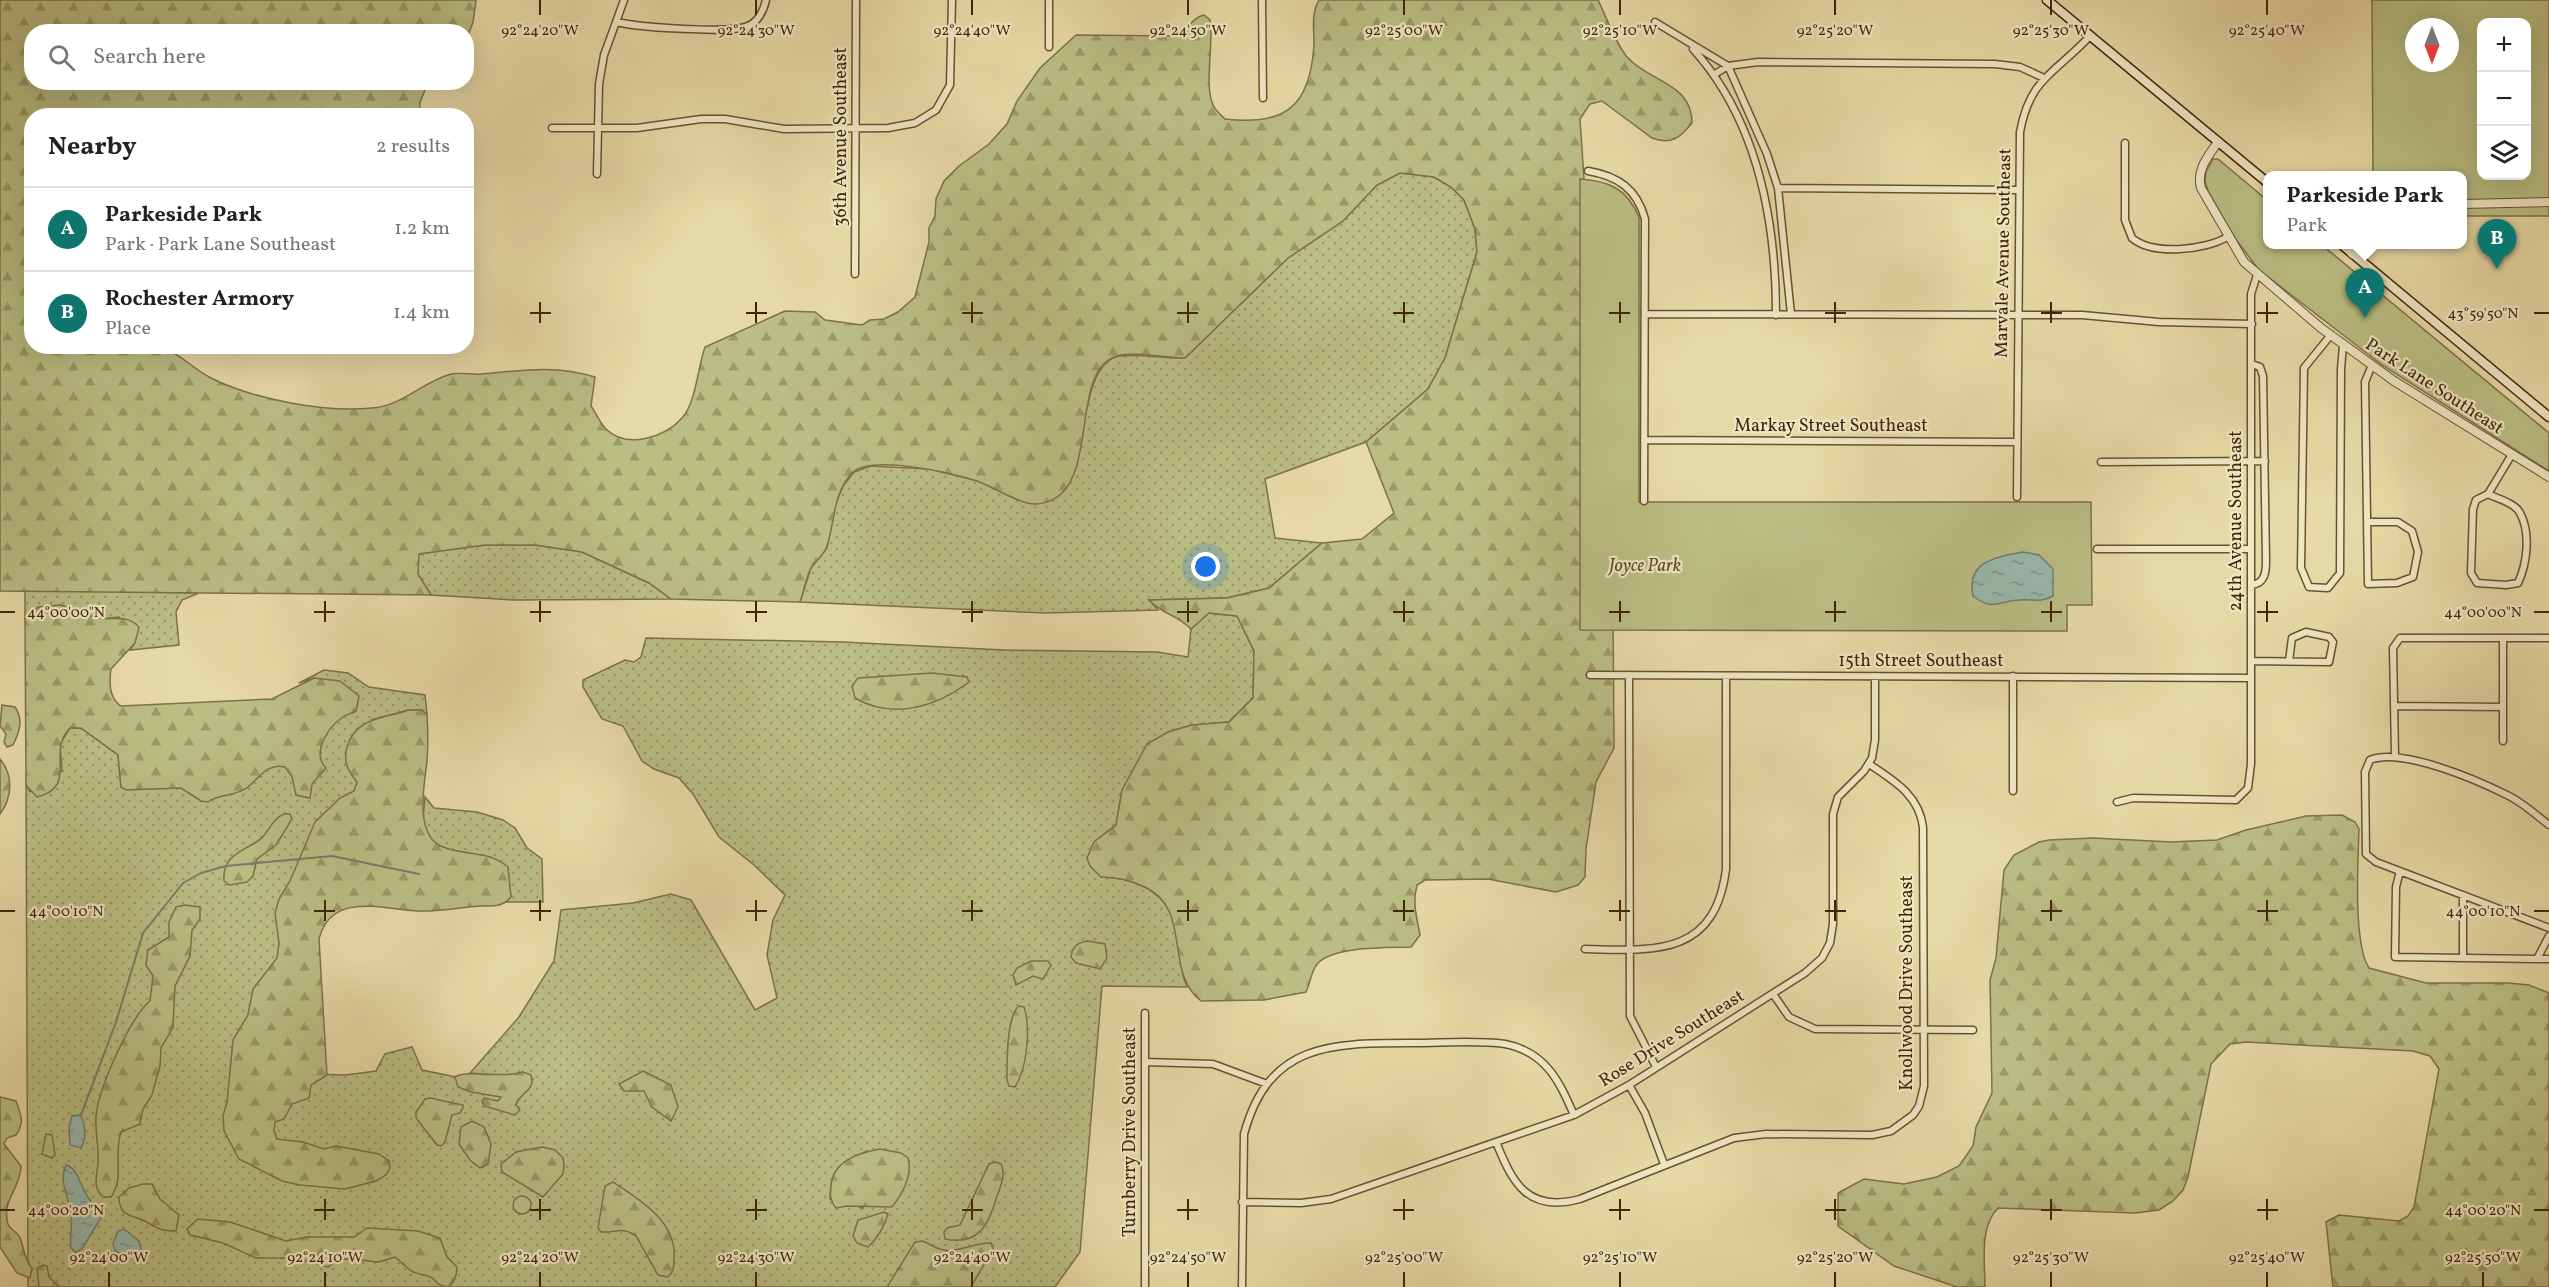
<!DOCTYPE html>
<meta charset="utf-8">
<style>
body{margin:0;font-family:Vollkorn,serif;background:#f2f2f2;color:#222}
.controls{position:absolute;right:18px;top:18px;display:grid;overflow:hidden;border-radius:12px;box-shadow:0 6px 24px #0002}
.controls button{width:54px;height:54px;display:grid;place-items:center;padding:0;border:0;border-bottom:2px solid #e0e0e0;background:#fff;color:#222;font:30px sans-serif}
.compass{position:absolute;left:2405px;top:18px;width:54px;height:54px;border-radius:50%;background:#fff;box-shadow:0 6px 24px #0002;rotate:180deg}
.you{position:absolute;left:1206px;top:567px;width:21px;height:21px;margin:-15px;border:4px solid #fff;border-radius:50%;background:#1a73e8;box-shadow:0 0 0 9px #1a73e833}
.badge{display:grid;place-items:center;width:39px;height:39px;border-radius:50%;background:#0f766e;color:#fff;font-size:20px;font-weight:700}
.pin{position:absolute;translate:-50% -50px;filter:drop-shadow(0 2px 3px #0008)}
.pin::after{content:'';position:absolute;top:32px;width:21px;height:18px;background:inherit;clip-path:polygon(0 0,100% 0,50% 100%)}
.popup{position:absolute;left:2263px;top:171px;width:204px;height:78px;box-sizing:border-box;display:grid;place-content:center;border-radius:12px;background:#fff;filter:drop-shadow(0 2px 4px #0005);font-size:20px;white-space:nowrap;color:#767676}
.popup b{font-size:22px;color:#222}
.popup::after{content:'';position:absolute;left:50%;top:100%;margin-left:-12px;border:12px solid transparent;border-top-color:#fff}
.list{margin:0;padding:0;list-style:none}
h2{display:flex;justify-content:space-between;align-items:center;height:78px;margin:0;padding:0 24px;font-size:26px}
h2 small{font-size:20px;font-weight:400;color:#767676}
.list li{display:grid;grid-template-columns:39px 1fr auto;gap:18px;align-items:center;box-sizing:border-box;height:84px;padding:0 24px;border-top:2px solid #e0e0e0}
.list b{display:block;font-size:22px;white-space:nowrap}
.list p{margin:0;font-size:20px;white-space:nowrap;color:#767676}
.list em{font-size:20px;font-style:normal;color:#767676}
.icon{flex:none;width:33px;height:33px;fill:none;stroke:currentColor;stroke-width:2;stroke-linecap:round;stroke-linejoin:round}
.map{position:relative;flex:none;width:2549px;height:1287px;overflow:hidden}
.search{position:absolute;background:#fff;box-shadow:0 6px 24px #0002;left:24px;top:24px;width:450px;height:66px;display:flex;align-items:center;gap:15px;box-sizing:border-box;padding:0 21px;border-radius:24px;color:#767676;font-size:22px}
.panel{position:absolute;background:#fff;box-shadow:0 6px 24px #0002;left:24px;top:108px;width:450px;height:246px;border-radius:24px}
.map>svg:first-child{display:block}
.grass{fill:url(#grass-dots);stroke:#7e7146;stroke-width:1.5;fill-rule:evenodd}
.forest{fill:url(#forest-firs);stroke:#7e7146;stroke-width:1.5}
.park{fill:#babe83;stroke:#7e7146;stroke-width:1.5;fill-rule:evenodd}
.water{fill:url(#water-ripples);stroke:#757d6c;stroke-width:1.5}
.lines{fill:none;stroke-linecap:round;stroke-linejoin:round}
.stream{stroke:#757d6c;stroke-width:2}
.minor-casing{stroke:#6a512f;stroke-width:9}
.tertiary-casing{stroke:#6a512f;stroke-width:10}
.secondary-casing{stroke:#412408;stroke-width:11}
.minor{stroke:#efe6c4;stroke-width:6}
.tertiary{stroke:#efe6c4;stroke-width:8}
.secondary{stroke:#efe6c4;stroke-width:8}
.ticks{fill:none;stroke:#412408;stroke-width:2}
.labels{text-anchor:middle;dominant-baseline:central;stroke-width:4.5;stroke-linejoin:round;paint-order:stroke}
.street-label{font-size:18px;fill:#412408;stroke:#efe6c4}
.park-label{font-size:18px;font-style:italic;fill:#5f4a27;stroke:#efe6c4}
.ticks-label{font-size:15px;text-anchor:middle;fill:#412408;stroke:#efe6c4;stroke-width:4.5;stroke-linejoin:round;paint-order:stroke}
</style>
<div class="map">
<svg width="2549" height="1287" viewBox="0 0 2549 1287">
<defs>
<pattern id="grass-dots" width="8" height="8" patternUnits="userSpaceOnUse" patternTransform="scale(1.5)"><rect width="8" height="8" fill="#babe83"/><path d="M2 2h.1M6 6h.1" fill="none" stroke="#999a69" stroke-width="1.8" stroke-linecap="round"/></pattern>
<pattern id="forest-firs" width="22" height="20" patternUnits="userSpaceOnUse" patternTransform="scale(1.5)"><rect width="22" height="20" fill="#babe83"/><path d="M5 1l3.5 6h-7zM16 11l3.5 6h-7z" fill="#999a69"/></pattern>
<pattern id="water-ripples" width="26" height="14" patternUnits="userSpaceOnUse" patternTransform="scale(1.5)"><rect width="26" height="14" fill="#98b9ae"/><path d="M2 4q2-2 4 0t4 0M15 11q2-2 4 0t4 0" fill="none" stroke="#7e968c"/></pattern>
</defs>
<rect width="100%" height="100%" fill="#e7d9a5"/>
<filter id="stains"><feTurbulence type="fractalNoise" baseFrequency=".00333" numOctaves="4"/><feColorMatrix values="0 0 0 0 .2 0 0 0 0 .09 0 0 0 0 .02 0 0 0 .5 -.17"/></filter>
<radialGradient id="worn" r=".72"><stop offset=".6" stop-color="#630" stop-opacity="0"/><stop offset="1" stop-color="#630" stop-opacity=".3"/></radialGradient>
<path class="grass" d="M1400 173 1434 177 1451 187 1464 200 1475 229 1477 252 1445 358 1428 389 1366 442 1265 479 1275 538 1322 543 1269 588 1227 598 1149 600 1158 610 1045 613 800 602 811 568 827 548 835 506 843 486 854 472 871 466 929 469 978 481 1010 496 1074 471C1085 442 1084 360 1120 356 1142 354 1164 359 1185 358L1288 258 1343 221 1377 185Z
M485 545H535L582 552 649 583 671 599 514 600 431 595 418 574V554Z
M25 590 199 593 182 600 176 612 179 645 130 650 135 643 119 617 100 619 61 605 32 611 25 618Z
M1209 613 1237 616 1254 651 1253 698 1229 722 1192 725 1168 732 1122 790 1116 825 1094 842 1101 877C1134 877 1168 892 1176 927 1181 948 1178 966 1187 987L1102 986 1080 1252 1055 1287H28L26 785 30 792 62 771 60 744 70 728H81L118 755 121 787 181 788 197 796 314 678 299 683 324 670 348 673 369 687 425 695 427 715 422 710H409L371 720 426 831 423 819 425 797 434 808 477 812 503 820 515 828 527 848 542 859 543 902H436L321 866 302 1074 346 1075 376 1071 385 1054 412 1047 422 1070 456 1077 532 1079 523 1072 507 1076 470 1073 519 1017 554 961 561 910 633 903 671 894 691 900 755 1010 777 998 767 955 773 920 785 895 754 865 719 837 693 794 679 778 654 769 642 761 623 726 602 719 583 687V680L625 660 634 662 641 657 646 638 842 642 1004 650 1157 652 1188 657 1191 629ZM867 1151 863 1208 830 1199C831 1166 839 1165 867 1151Z"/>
<path class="forest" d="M0 0H476L473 22 467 38 466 32H32V82L428 83 420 102 419 115 32 116V346L162 347C181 354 193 369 211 378 253 399 325 413 372 408 402 406 422 382 451 374 460 372 472 375 482 374 524 370 555 365 595 377L591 406C596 413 600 423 606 429 627 450 665 437 682 418 696 403 698 366 705 347L785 311 815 312 825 320 862 325 870 320 884 319 898 312 915 297 929 242V228L935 216 936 199 944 181 959 166 989 144 1007 124 1017 101 1040 68 1076 35 1174 36C1188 33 1190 18 1204 15L1210 20C1214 44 1204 85 1213 105 1215 110 1221 115 1225 119 1285 126 1310 107 1314 45 1314 29 1311 14 1319 0H1598C1607 18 1615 43 1628 58 1650 82 1692 83 1692 123 1680 138 1671 145 1652 138L1602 101 1590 104 1580 119 1613 614 1614 748 1596 782 1586 849 1585 877 1578 885 1556 892 1488 879 1425 880 1417 885C1412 903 1417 918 1420 935L1411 947C1387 948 1338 946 1319 962 1311 969 1311 982 1306 992L1264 1000 1201 1001C1163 971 1193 910 1145 887 1130 880 1118 877 1101 877L1090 866 1087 858 1094 842 1116 825 1122 790 1147 744 1168 732 1192 725 1229 722 1253 698 1254 651 1237 616 1209 613 1191 629C1176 614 1163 615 1149 600L1227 598 1269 588 1322 543 1362 539 1394 513 1366 442 1428 389 1445 358 1477 252 1475 229 1464 200 1451 187 1434 177 1400 173 1377 185 1343 221 1288 258 1185 358C1167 358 1133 351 1117 356 1073 369 1095 463 1061 494 1052 502 1038 506 1027 503 1009 498 994 487 977 481 953 473 871 454 852 473 833 493 835 521 827 546 825 554 816 560 811 568 806 577 804 591 800 602L671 599 649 583 582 552 535 545H485L419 554 418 574 431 595 0 591Z
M61 605C73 611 85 615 98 618 114 621 125 613 139 627L135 643 111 669C109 682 109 698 121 706L272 699 314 678 340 681 359 696 356 711C351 714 347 714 343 717 328 727 311 753 326 768L312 784 310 798 296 795 292 777 285 767C267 763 260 777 248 787 236 797 220 793 208 802L201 801 181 788 126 790 121 787 118 755 81 728H70C46 751 79 787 37 797L26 785 25 618 38 607Z
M932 673 967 677 969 682C936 707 893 720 855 698L852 686 858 678Z
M2 705 15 707C24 720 19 733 13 745L7 747 4 742 6 734 0 726Z
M409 710H422L427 715C428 730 428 747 427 762 424 785 414 836 443 847 466 856 488 850 508 867L511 897C502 907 494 906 482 906 462 907 442 911 422 911 386 911 332 889 319 939L327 1075 311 1085 309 1098 292 1104 284 1119 275 1122 274 1131 277 1139 303 1142 324 1149 336 1146 379 1154 389 1161 390 1168 386 1175 376 1181 345 1189 300 1185 282 1181 239 1159 224 1131 223 1116 227 1102 233 1040 248 1015 253 989 277 958 279 943 275 913 279 899 290 881 315 822 340 798 354 791 357 782C348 771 343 762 347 747 356 717 383 719 409 710Z
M0 759C13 774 13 797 0 814Z
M284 814H290L292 819 276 845 257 859 253 876 247 882 229 885 224 881C222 856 241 852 258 841 269 834 271 819 284 814Z
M2342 815 2355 822 2359 829C2358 860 2353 944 2369 968L2426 983H2508L2529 985 2549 993V1287H2333L2326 1222 2339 1215 2399 1221 2408 1216 2414 1207 2439 1069 2430 1056 2413 1051 2246 1042 2230 1044 2211 1064 2188 1177 2183 1190 2173 1201 2159 1210 2135 1213 1998 1208C1979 1227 1985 1262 1985 1287H1957L1894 1266 1838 1226V1193L1864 1179 1904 1184 1937 1177 1959 1166 1973 1146 1976 1127 1992 1093 1990 980 1996 958 2004 870 2014 855 2039 842 2049 840 2093 838 2171 842 2217 840 2246 830 2306 816Z
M185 905 200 907V919L192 930 190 956 175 986 173 1027 161 1048 160 1066 152 1095 143 1109 140 1124 121 1132C113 1154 125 1177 111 1197H103C92 1187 97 1176 98 1163 99 1147 95 1132 96 1116 98 1090 130 1017 150 1001L153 976 146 965 148 950 169 937V922L176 907Z
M1088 941 1105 944 1107 958 1100 969 1076 963 1071 957C1072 947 1078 942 1088 941Z
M1031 961H1048L1051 965 1043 979 1033 976 1016 985 1013 975 1017 968Z
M1019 1006 1024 1007C1031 1027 1027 1069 1015 1087L1009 1086 1007 1080C1007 1064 1006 1016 1019 1006Z
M643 1071 671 1085 678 1107 671 1121 652 1107 644 1091H624L619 1084Z
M523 1072 531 1075C536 1091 520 1092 516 1105L520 1110 515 1115 484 1106 482 1101 484 1098 498 1101 501 1097 471 1092 458 1087 455 1077C467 1069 503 1079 523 1072Z
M0 1097 16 1101C21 1115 25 1123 16 1135L7 1138 4 1144 21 1166C21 1188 1 1200 8 1224 10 1230 18 1232 20 1238 25 1249 23 1258 32 1268L30 1278 17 1273 0 1247Z
M430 1098 463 1105V1108L460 1113 452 1115 445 1142 441 1146 437 1145 416 1118V1112L425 1099Z
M472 1121 484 1127 491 1144 488 1164 480 1168 470 1160 459 1144 461 1127Z
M542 1147 555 1150 563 1158 564 1165 563 1174 543 1197 502 1172 501 1164 516 1152Z
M880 1149 901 1153 908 1158C913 1176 903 1193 892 1207L847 1206 836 1208C830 1201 830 1195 831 1186 833 1161 858 1153 880 1149Z
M996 1162 1001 1164C1006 1175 1001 1185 997 1196 989 1224 979 1246 945 1239L944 1232 947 1228 960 1225 989 1164Z
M613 1182C641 1200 678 1223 674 1260 674 1268 673 1272 668 1277L658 1275 636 1236C622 1226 616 1233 601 1232L598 1228 605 1186Z
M143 1184H152L160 1199 179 1215 176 1231C154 1231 156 1225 140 1219 127 1215 119 1213 119 1197L129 1188Z
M884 1212 888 1214C885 1226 877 1239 868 1247L857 1243 853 1236 858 1220Z
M198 1219 230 1222 286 1241 307 1237H354L367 1228 418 1231 440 1238 447 1257 457 1267C457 1275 455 1281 449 1287 434 1286 438 1279 428 1276 406 1271 412 1271 395 1257 389 1259 382 1262 376 1262 359 1260 342 1254 328 1267L294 1258H256L223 1243 190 1235 187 1229Z
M922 1241C929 1243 936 1249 944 1250 959 1253 975 1242 991 1243L993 1249 971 1287H887L915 1242Z
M43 1265 47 1266 49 1277 60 1287H39L37 1268Z"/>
<path class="park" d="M2372 0H2549V216H2463L2462 176 2373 175ZM2482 22H2526V176H2482ZM2414 27H2450V63H2414Z
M2213 159H2218L2267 200 2268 244 2322 245 2549 433V471L2382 365 2259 270 2234 237 2208 191 2205 181 2206 172Z
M1580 179C1610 181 1627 189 1639 217V502H2091L2092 605H2067V631L1580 630Z
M46 1134 52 1135 55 1155 52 1158 42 1154Z
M513 1205a9 9 0 1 1 18 0a9 9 0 1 1-18 0Z"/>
<path class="water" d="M2023 552 2039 555 2053 569V596C2040 603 2033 599 2019 600 1998 601 1994 612 1973 596 1966 561 1996 557 2023 552Z
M81 1115C85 1124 87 1138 81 1148L70 1145 69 1128 72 1116Z
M66 1165C83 1170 79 1199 102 1210V1216L82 1249 76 1252 71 1248C69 1237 73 1225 71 1213 69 1197 58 1182 66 1165Z
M124 1229 139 1241 141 1249 137 1255 127 1256 115 1251 113 1244 118 1231Z"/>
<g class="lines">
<path class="stream" d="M81 1115 116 1022 143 933 183 883 201 873 226 866 332 856 419 874"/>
<g class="minor-casing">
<path id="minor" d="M1049 0V47
M1262 0 1263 98
M616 22C638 27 729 34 748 26 758 22 764 10 766 0
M1655 22 1728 66 1767 154 1778 188 1791 314
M1693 49C1757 120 1776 221 1776 315
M1715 74 1728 66 1758 62 1995 64 2020 67 2044 78
M552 128H637L701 119H725L784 129 888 128 915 123 936 110 950 85 952 0
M2125 143V220L2132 238C2153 256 2206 250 2227 237
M1588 171C1618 176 1637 189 1645 219L1644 501
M597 174 599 84 604 55 624 0
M1778 188 2019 190
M855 274 856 0
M1645 314 2082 315 2159 322 2252 324
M2330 336 2304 368 2301 568 2309 587 2328 588 2340 573 2341 369 2343 345
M1644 440 2017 442
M2101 462 2265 461
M2488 494C2498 499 2515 503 2520 513 2531 533 2527 564 2518 583L2506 585 2477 583 2471 573 2473 509 2476 500 2488 494 2511 456
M2017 497 2020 132C2030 77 2056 73 2090 36
M2367 522H2398L2412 531 2418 552 2413 577 2397 583 2368 584 2365 382 2372 365
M2097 549H2251
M2251 585C2265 584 2266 572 2266 561L2263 376 2260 367 2252 364
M2503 638V741
M2251 661 2329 662 2333 642 2329 637 2306 632 2292 638 2289 661
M1590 675 2251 678
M1629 675 1630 1016 1656 1067
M2394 706 2503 707
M2395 755 2393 648 2400 638H2549
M2013 791V676
M2117 802 2133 798 2236 800 2248 788 2251 764V294L2257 275
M2549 825C2536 815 2522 802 2507 795 2477 780 2401 747 2370 760L2365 772 2366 854 2376 862 2549 928
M2400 871 2396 887 2395 957 2537 959 2549 936
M2463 895V958
M1585 949C1656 951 1715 956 1726 869V676
M2537 959H2549
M1773 994 1789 1017 1815 1029 1973 1030
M1145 1062 1213 1064 1267 1084
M1629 1085 1645 1113 1664 1164
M1496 1142C1513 1184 1528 1213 1580 1199L1734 1138 1766 1134 1872 1135 1891 1131 1913 1115 1919 1106 1924 1086 1923 827C1919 795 1894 781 1869 764
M1242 1202 1301 1203 1331 1199 1574 1115 1629 1085 1805 973 1822 958 1830 943 1833 924V814L1838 797 1864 771 1872 758 1875 740V676
M1145 1287V1013
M1242 1287 1244 1134C1269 1042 1332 1043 1413 1043 1443 1043 1475 1040 1505 1044 1546 1052 1559 1081 1574 1115"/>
</g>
<g class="tertiary-casing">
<path id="tertiary" d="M2218 142C2208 156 2196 170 2201 188L2244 262 2321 328 2394 381 2549 477
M2462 204 2549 202
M2352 254 2361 244"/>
</g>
<g class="secondary-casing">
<path id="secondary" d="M2047 0 2268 183
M2341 244 2549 417"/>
</g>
<use href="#minor" class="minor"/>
<use href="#tertiary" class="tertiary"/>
<use href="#secondary" class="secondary"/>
</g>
<path class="ticks" d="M540 0V15M756 0V15M972 0V15M1188 0V15M1404 0V15M1620 0V15M1835 0V15M2051 0V15M2267 0V15M540 302V323M756 302V323M972 302V323M1188 302V323M1404 302V323M1620 302V323M1835 302V323M2051 302V323M2267 302V323M530 313H551M746 313H767M962 313H983M1177 313H1198M1393 313H1414M1609 313H1630M1825 313H1846M2041 313H2062M2257 313H2278M2534 313H2549M325 601V622M540 601V622M756 601V622M972 601V622M1188 601V622M1404 601V622M1620 601V622M1835 601V622M2051 601V622M2267 601V622M0 612H15M314 612H335M530 612H551M746 612H767M962 612H983M1177 612H1198M1393 612H1414M1609 612H1630M1825 612H1846M2041 612H2062M2257 612H2278M2534 612H2549M325 900V921M540 900V921M756 900V921M972 900V921M1188 900V921M1404 900V921M1620 900V921M1835 900V921M2051 900V921M2267 900V921M0 911H15M314 911H335M530 911H551M746 911H767M962 911H983M1177 911H1198M1393 911H1414M1609 911H1630M1825 911H1846M2041 911H2062M2257 911H2278M2534 911H2549M325 1199V1220M540 1199V1220M756 1199V1220M972 1199V1220M1188 1199V1220M1404 1199V1220M1620 1199V1220M1835 1199V1220M2051 1199V1220M2267 1199V1220M0 1210H15M314 1210H335M530 1210H551M746 1210H767M962 1210H983M1177 1210H1198M1393 1210H1414M1609 1210H1630M1825 1210H1846M2041 1210H2062M2257 1210H2278M2534 1210H2549M109 1272V1287M325 1272V1287M540 1272V1287M756 1272V1287M972 1272V1287M1188 1272V1287M1404 1272V1287M1620 1272V1287M1835 1272V1287M2051 1272V1287M2267 1272V1287M2483 1272V1287"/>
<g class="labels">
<g class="street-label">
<text transform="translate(841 137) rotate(-90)">36th Avenue Southeast</text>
<text transform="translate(2004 253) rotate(-89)">Marvale Avenue Southeast</text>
<text transform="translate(2434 387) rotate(33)">Park Lane Southeast</text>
<text x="1831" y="426">Markay Street Southeast</text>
<text transform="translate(2236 521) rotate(-90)">24th Avenue Southeast</text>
<text x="1921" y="661">15th Street Southeast</text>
<text transform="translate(1907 983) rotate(-90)">Knollwood Drive Southeast</text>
<text transform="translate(1672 1039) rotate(-32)">Rose Drive Southeast</text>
<text transform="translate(1130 1132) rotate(-90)">Turnberry Drive Southeast</text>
</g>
<g class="park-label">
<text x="1645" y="566">Joyce Park</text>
</g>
</g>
<g class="ticks-label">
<text x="540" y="35">92°24'20"W</text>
<text x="756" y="35">92°24'30"W</text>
<text x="972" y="35">92°24'40"W</text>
<text x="1188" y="35">92°24'50"W</text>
<text x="1404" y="35">92°25'00"W</text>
<text x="1620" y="35">92°25'10"W</text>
<text x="1835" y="35">92°25'20"W</text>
<text x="2051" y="35">92°25'30"W</text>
<text x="2267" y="35">92°25'40"W</text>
<text x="2483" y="318">43°59'50"N</text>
<text x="2483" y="617">44°00'00"N</text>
<text x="66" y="617">44°00'00"N</text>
<text x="2483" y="916">44°00'10"N</text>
<text x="66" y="916">44°00'10"N</text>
<text x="2483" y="1215">44°00'20"N</text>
<text x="66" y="1215">44°00'20"N</text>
<text x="109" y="1262">92°24'00"W</text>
<text x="325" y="1262">92°24'10"W</text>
<text x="540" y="1262">92°24'20"W</text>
<text x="756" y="1262">92°24'30"W</text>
<text x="972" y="1262">92°24'40"W</text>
<text x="1188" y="1262">92°24'50"W</text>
<text x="1404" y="1262">92°25'00"W</text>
<text x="1620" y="1262">92°25'10"W</text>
<text x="1835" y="1262">92°25'20"W</text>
<text x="2051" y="1262">92°25'30"W</text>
<text x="2267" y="1262">92°25'40"W</text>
<text x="2483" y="1262">92°25'50"W</text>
</g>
<rect width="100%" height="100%" filter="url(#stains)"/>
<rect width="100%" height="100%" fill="url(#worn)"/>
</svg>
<div class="controls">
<button>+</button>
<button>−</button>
<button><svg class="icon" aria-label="layers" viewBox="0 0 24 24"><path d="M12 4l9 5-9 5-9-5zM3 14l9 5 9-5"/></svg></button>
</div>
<svg class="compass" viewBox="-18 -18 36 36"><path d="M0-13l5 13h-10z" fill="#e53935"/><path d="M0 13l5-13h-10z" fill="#767676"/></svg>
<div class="you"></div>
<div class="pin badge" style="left:2365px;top:318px">A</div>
<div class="popup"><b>Parkeside Park</b>Park</div>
<div class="pin badge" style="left:2497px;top:269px">B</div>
<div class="search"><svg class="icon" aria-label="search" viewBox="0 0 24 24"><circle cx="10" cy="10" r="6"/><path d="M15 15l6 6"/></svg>Search here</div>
<section class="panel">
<h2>Nearby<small>2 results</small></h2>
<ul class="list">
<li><span class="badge">A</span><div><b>Parkeside Park</b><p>Park · Park Lane Southeast</p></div><em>1.2 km</em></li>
<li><span class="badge">B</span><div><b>Rochester Armory</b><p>Place</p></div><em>1.4 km</em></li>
</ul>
</section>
</div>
